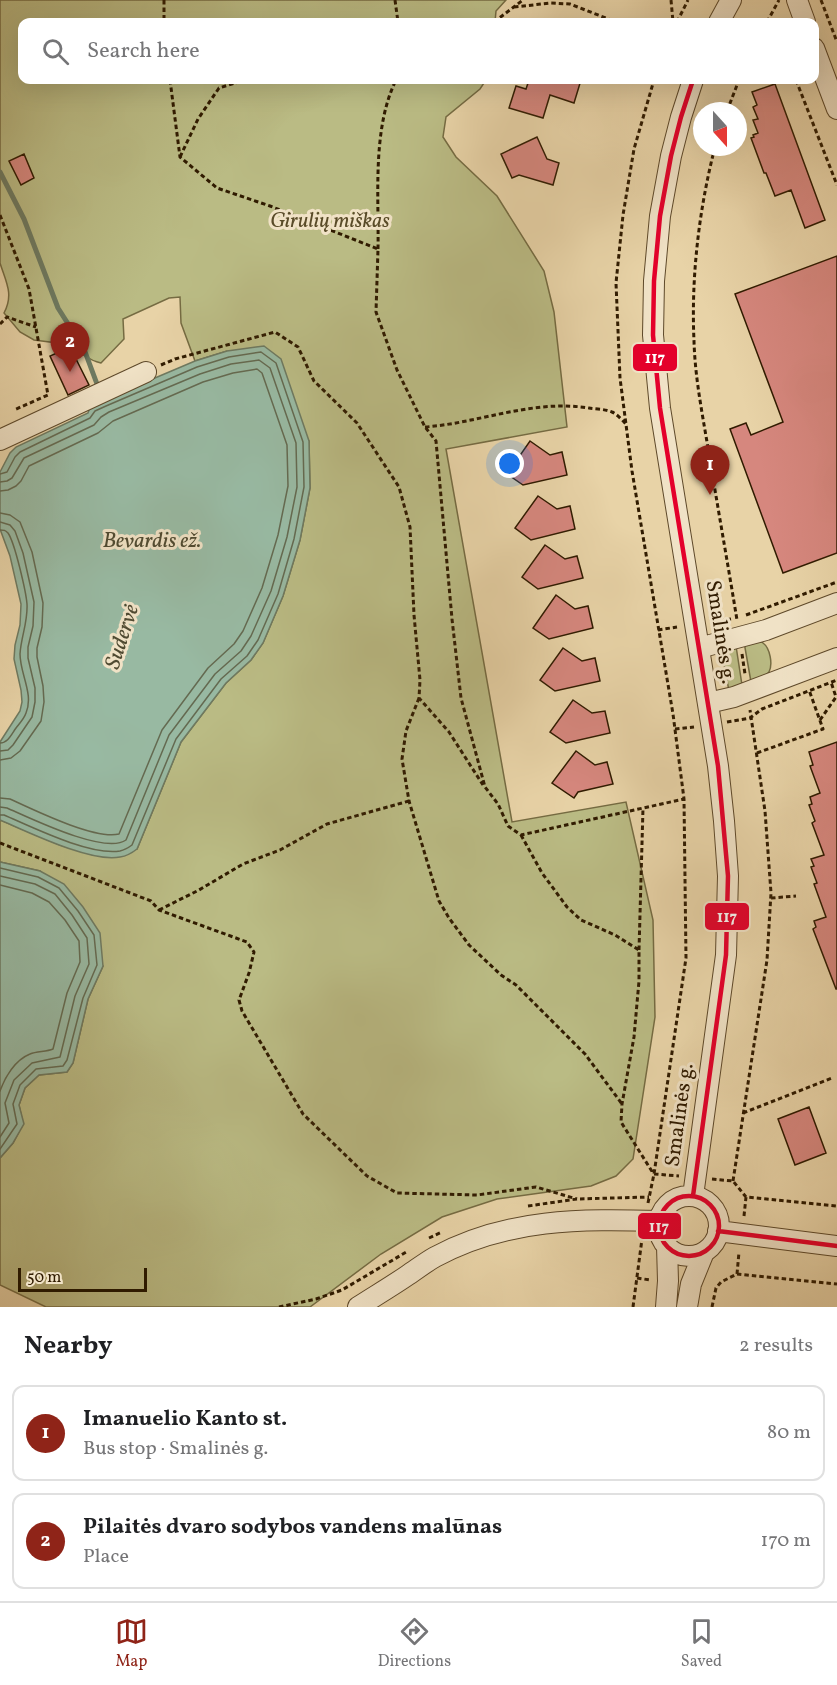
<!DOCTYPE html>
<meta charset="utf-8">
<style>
body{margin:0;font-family:Vollkorn,serif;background:#f6f6f6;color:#202124}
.compass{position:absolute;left:693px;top:102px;width:54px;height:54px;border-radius:50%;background:#fff;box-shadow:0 6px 24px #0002;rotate:159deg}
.scale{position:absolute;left:18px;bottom:15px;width:129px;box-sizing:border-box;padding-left:6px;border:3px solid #301b00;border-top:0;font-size:16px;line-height:21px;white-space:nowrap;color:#301b00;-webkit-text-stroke:4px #f0e2c6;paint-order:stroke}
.you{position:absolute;left:510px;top:464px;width:21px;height:21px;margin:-15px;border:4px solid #fff;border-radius:50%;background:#1a73e8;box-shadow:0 0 0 9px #1a73e833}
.badge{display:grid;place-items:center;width:39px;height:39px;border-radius:50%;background:#8f2418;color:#fff;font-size:20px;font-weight:700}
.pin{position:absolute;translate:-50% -50px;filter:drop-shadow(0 2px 3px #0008)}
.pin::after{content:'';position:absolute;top:32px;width:21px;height:18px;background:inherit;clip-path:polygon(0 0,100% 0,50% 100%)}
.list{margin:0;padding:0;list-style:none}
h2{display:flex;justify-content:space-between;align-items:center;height:78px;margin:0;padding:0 24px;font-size:26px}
h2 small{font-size:20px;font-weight:400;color:#757577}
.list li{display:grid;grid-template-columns:39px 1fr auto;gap:18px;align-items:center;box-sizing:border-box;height:96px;margin:0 12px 12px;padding:0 12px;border:2px solid #e0e0e0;border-radius:12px}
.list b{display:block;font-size:22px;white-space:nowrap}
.list p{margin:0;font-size:20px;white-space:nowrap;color:#757577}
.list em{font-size:20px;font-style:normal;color:#757577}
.icon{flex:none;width:33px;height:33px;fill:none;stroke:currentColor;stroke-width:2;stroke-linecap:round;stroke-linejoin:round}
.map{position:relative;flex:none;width:837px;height:1307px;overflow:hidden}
.search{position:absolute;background:#fff;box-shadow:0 6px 24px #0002;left:18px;right:18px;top:18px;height:66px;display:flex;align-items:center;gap:15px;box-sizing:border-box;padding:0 21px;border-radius:12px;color:#757577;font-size:22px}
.sheet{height:294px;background:#fff}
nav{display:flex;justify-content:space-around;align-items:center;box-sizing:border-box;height:84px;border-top:2px solid #e0e0e0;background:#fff;font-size:16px;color:#757577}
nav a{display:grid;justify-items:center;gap:3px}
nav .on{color:#8f2418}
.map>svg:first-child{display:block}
.green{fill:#babb84;stroke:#756b42;stroke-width:1.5}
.water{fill:#98b9a2;stroke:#6e7a61;stroke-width:1.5}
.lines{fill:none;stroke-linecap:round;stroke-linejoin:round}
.shore{stroke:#646a51;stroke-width:1.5}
.stream{stroke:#6e7a61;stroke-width:5}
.building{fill:#d6877e;stroke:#301b00;stroke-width:1.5}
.minor-casing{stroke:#5e492a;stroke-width:22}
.path{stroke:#301b00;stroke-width:3;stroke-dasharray:4.5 3;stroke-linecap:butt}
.minor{stroke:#f0e2c6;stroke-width:20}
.bus-1-casing{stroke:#f0e2c6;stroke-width:9}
.bus-1{stroke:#e4002b;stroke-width:4.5}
.labels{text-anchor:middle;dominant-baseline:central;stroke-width:6;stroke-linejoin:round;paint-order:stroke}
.park-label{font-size:21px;font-style:italic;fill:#594b28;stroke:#f0e2c6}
.street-label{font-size:21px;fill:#301b00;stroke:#f0e2c6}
.water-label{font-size:22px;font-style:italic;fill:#4f4a31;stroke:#f0e2c6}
.line-badge{stroke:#f0e2c6;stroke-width:2}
.badge-label{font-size:16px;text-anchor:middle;font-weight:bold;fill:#fff}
</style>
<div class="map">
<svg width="837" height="1307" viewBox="0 0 837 1307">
<rect width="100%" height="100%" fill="#e8d3a7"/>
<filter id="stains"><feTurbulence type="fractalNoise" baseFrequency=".00333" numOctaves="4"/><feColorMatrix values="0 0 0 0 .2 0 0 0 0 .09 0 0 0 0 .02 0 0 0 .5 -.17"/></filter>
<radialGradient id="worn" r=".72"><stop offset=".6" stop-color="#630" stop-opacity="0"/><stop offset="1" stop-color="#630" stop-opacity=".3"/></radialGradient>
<path class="green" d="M0 0H506L496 11 495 22H22V80H486L480 89 446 117 443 137 456 157 497 196 544 271 554 312 567 427 446 449 512 822 626 802 653 920 655 1017 633 1159 616 1176 591 1186 497 1199 442 1217 381 1254 310 1307H46L0 1285V1158L13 1143 23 1124 19 1105 25 1088 39 1075 67 1072 73 1063 88 999 103 966 40 871 0 862V820L60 845 93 855 137 849 181 742 226 683 251 660 263 643 283 596 300 540 310 488 309 441 227 351 195 361 181 323 180 297 169 298 123 319 124 339 101 363C88 360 82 354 73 345L34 340 20 332 4 313C14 294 6 282 0 263Z
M754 639C757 640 761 641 763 643 770 648 773 664 769 672 766 677 756 679 751 682L744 642Z
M736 646 742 685 729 691 722 654Z"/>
<path class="water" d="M264 346 281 359 309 441 310 488 300 540 283 596 263 643 251 660 226 683 181 742 137 849C132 853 127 856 120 857 91 863 28 832 0 820V742L20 711 22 702 21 690 14 659 15 645 20 625 21 604 10 556 0 529V472L10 453 16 447 88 413 90 407 103 400 195 361 227 351Z
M0 862 40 871 64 884 83 907 100 933 103 966 88 999 73 1063 67 1072 39 1075 25 1088 19 1105 24 1124 13 1143 0 1158Z"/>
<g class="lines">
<path class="shore" d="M0 474 7 472 15 457 20 452 90 418 95 411 106 406 197 367 229 357 261 352 276 363 303 442 304 487 294 539 278 594 258 640 247 656 221 679 176 739 132 845C128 848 125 850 120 851 90 856 32 827 4 815H0
M0 482 7 481 12 478 24 458 94 425 101 417 109 412 200 374 231 364 259 360 270 368 296 443 297 487 287 537 271 591 251 636 241 651 215 674 169 735 126 840C105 855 30 818 7 808L0 807
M0 491 8 490 16 486 21 481 29 466 98 433 113 421 203 382 233 373 257 369 262 373 287 445 288 486 278 535 262 588 243 631 234 644 208 668 162 730 119 834C95 840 34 810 10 799L0 798
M0 513 10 515 20 522 32 552 43 603 42 627 37 648V657L43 686 44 702 41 721 20 751 11 758 0 760
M0 522 10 525 15 531 23 553 34 602 33 626 28 647V658L35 688V702L32 717 13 745 8 750 0 751
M0 530C4 530 5 530 8 533 15 543 26 592 27 604 28 622 21 637 20 654 20 674 34 694 26 713 24 719 19 724 16 728 11 735 8 743 0 743
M0 868 38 877 59 888 78 911 94 935 97 965 83 998 67 1060 63 1066 36 1069 20 1085 13 1104 17 1124 0 1149
M0 876 35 884 55 894 72 915 87 938 89 964 75 996 60 1057 32 1063 14 1080 5 1103 9 1123 0 1137
M0 885 32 893 49 902 65 920 79 941 80 962 67 993 53 1049C46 1052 37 1051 30 1054 15 1060 5 1077 0 1091"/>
<path class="stream" d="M0 172 24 219 58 308 84 349 97 384"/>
</g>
<path class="building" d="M529 80H581L574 103 550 95 543 118 509 108 516 86 526 89Z
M775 84 825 220 805 228 791 190 775 196 766 173H764L751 138 754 137 753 135 758 133 753 120 758 119 753 107 757 105 752 92Z
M537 137 547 159 559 163 553 185 519 175 512 178 501 154Z
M24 154 34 178 21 185 9 161Z
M837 256V553L783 573 730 429 746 423 751 435 783 422 735 294Z
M70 347 89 385 68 395 50 356Z
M530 441 550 455 562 452 567 475 523 485 507 474Z
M538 496 557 509 570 506 575 529 531 540 515 528Z
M545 545 565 559 577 556 583 578 538 589 522 577Z
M556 595 575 609 588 606 593 628 549 639 533 628Z
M563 648 582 661 595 658 600 681 555 691 540 680Z
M573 700 592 713 605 711 610 733 566 743 550 732Z
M837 742V989H836L813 929 816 927 814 921 826 917 814 884 817 883 811 867 814 866 811 859 824 855 812 823 815 821 809 805 812 804 810 797 820 793 810 766 813 765 809 752Z
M576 751 595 765 607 762 613 784 578 792 574 798 552 783Z
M809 1107 826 1153 795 1165 778 1119Z"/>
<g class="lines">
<g class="minor-casing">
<path id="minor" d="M797 0 805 22
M719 22 731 0
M814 48 837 109
M0 440 146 372
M699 648 766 630 837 603
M708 703 734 697 837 658
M693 1196 726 955 728 876 724 821 718 766 660 408 653 335 654 281 660 216 671 156 681 117 693 80
M659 1226a30 30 0 1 1 60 0a30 30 0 1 1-60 0Z
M718 1231 837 1246
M358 1307C375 1296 392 1286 408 1275 417 1269 426 1262 435 1257 507 1218 581 1219 660 1221
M666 1307 668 1281 667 1246
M687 1307 691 1284 704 1252"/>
</g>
<path class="path" d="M164 0V22
M395 0 398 22
M671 0 673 22
M821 0 837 42
M514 7 551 3 570 4 616 22
M494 22 523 0
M677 22 688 0
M767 22 779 0
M170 80 180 157 217 188 270 206 378 249 376 312 397 370 425 427 436 441 452 619 461 698 485 787 498 804 508 826 521 835 684 799
M796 80 837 185
M727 111 739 80
M715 147C699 209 691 277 694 341 695 379 703 417 709 454 718 509 728 565 737 620
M180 157 198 119 219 88 245 80
M0 215 29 289 48 395 14 410
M378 249C379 195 372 129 396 80
M0 324 7 317 36 327
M161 365 175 359 275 332 298 347 314 381 357 423 399 487 410 527 414 615 420 680 419 698 449 732 483 785
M425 427C480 423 532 399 589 408 596 409 605 409 612 412 617 414 622 420 626 424
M746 615 837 582
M713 622 731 619
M658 630 677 627
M742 654 745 674
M419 698 406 731 402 759 409 801 439 901 449 918 469 945 501 975 516 985 585 1054 622 1104
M820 720 836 697 831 682
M727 722 750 718 762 709 837 680
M675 729 694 727
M757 753 823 729 809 690
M521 835 542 873 567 907 581 920 615 935 639 950V981L634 1037 622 1104 621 1122 653 1173
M0 843 151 901 159 910 247 942 254 952 249 973 239 1000 242 1011 303 1114 367 1176 397 1193 477 1195 536 1187 577 1199
M771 898 796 896
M159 910 199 890 243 864 280 850 327 824 409 801
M639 950 643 808
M743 1113 832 1078
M654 1174 679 1176
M712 1179 733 1181 746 1197 837 1206
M733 1181 767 960 771 893 765 811 750 710
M648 1203 654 1174 686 958 684 799 673 714 632 471 620 378 616 283 623 215 634 149 654 80
M528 1206 577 1199 649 1197
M744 1216 746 1197
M429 1238 442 1232
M737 1274 739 1252
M637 1278 650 1280
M279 1307 316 1299 342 1290 408 1251
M633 1307 642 1239
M712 1307 716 1288 721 1282 737 1274 837 1284"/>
<use href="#minor" class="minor"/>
<g class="bus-1-casing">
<path id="bus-1" d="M693 80 681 117 671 156 660 216 654 281 653 335 660 408 718 766 728 876 726 955 693 1196
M659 1226a30 30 0 1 1 60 0a30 30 0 1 1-60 0Z
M718 1231 837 1246"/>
</g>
<use href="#bus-1" class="bus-1"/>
</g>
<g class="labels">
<g class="park-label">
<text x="330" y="221">Girulių miškas</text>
</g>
<g class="street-label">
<text transform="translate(720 632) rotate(81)">Smalinės g.</text>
<text transform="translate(680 1115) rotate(-82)">Smalinės g.</text>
</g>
<g class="water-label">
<text x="152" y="541">Bevardis ež.</text>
<text transform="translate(123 637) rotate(-72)">Sudervė</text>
</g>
</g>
<g class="line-badge">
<rect x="632" y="343" width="46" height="29" rx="6" fill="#e4002b"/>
<rect x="704" y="902" width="46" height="29" rx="6" fill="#e4002b"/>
<rect x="637" y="1212" width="45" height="28" rx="6" fill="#e4002b"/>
</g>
<g class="badge-label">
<text x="655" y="363">117</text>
<text x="727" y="922">117</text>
<text x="659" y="1232">117</text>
</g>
<rect width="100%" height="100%" filter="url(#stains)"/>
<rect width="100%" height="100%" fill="url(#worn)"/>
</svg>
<svg class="compass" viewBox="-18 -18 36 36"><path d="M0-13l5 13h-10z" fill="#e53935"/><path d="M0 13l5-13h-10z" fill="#757577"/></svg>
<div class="scale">50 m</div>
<div class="you"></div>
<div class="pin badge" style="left:710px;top:495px">1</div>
<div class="pin badge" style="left:70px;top:372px">2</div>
<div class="search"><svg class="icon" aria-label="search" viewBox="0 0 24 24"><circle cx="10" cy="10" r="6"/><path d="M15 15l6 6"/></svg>Search here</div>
</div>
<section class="sheet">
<h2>Nearby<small>2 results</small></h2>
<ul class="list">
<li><span class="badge">1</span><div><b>Imanuelio Kanto st.</b><p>Bus stop · Smalinės g.</p></div><em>80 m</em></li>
<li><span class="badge">2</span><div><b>Pilaitės dvaro sodybos vandens malūnas</b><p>Place</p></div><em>170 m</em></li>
</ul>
</section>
<nav>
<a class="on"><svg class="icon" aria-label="map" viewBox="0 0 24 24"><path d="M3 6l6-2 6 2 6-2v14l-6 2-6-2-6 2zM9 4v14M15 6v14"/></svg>Map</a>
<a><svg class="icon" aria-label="directions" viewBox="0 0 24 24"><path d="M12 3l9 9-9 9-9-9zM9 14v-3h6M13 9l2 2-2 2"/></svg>Directions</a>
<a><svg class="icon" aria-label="saved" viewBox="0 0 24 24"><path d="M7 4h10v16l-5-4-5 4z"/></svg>Saved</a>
</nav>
